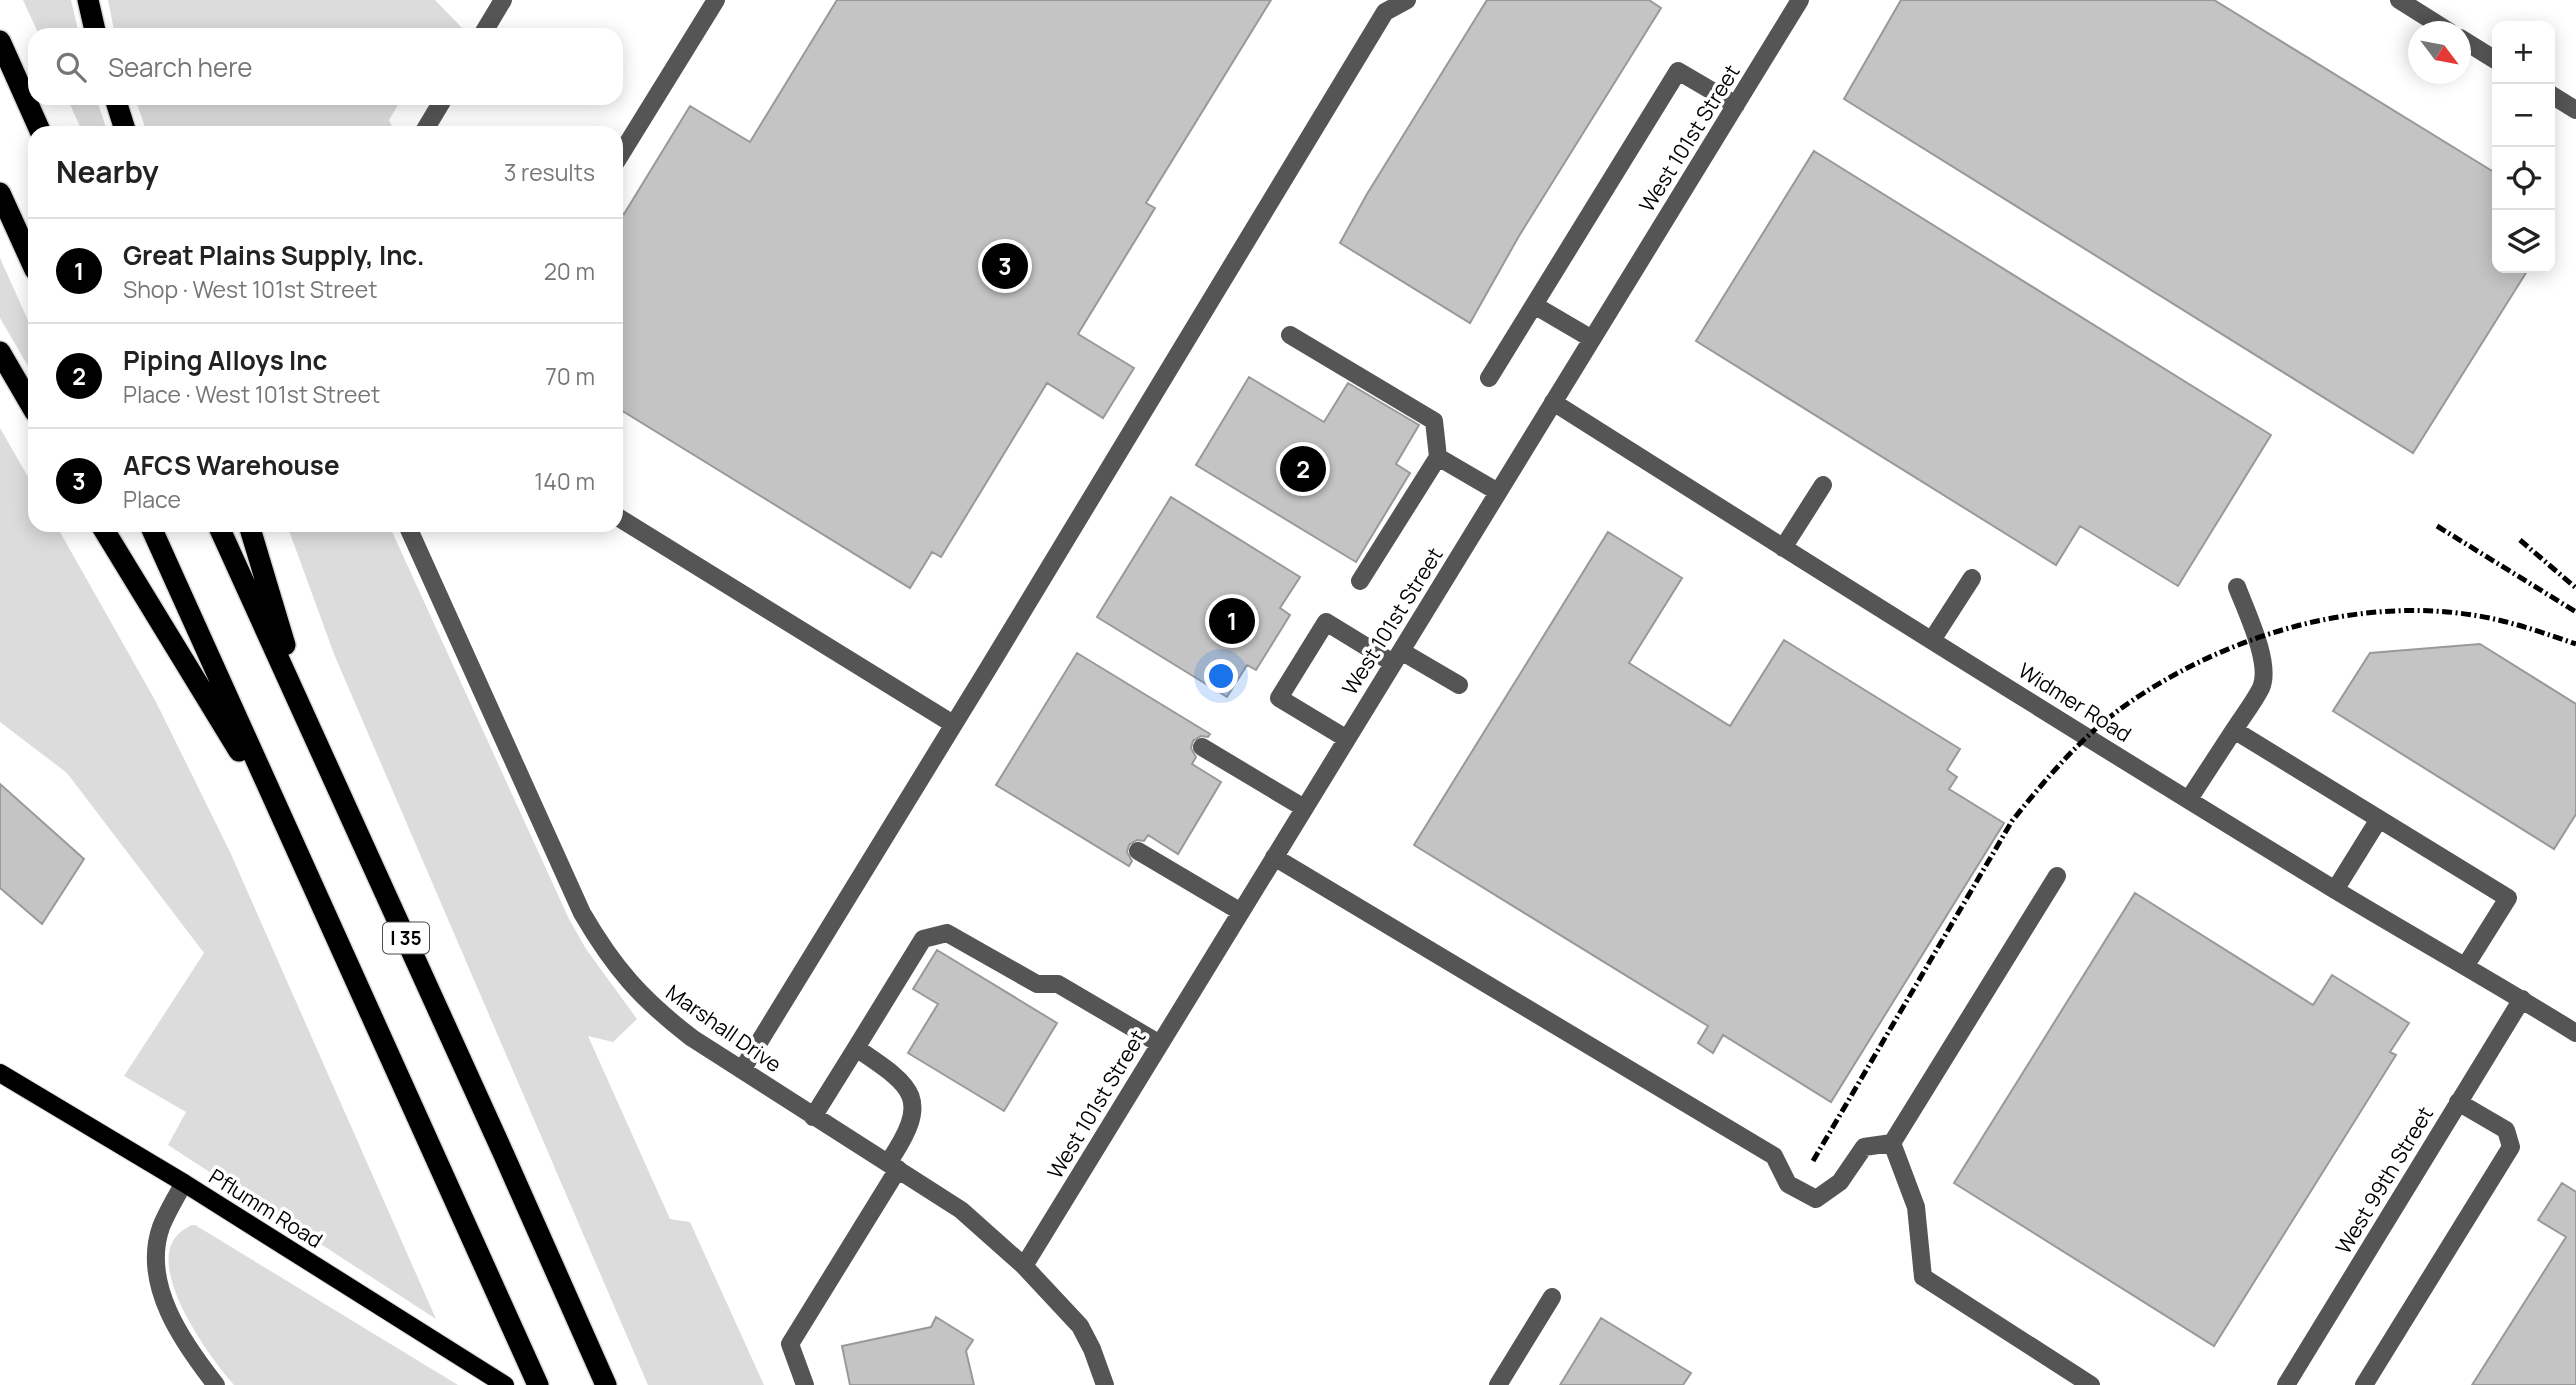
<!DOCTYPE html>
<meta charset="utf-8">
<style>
body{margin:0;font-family:Manrope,sans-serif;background:#f2f2f2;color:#222}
.controls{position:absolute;right:21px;top:21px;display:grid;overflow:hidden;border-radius:14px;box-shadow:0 4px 18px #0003}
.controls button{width:63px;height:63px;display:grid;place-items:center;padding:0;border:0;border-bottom:2px solid #e0e0e0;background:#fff;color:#222;font:35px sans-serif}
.compass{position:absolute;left:2408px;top:21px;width:63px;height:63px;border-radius:50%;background:#fff;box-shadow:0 4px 18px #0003;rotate:122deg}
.you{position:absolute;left:1222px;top:677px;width:24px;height:24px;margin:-18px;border:5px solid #fff;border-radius:50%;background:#1a73e8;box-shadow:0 0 0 10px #1a73e833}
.badge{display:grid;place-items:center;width:46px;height:46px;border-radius:50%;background:#000;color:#fff;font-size:23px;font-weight:700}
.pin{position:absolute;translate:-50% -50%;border:4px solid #fff;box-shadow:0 2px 7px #0006}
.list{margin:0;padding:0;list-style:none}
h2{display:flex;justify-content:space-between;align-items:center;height:91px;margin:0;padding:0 28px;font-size:30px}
h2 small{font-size:23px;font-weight:400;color:#767676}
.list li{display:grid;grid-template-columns:46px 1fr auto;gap:21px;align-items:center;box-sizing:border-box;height:105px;padding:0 28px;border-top:2px solid #e0e0e0}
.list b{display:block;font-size:26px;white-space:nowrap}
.list p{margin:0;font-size:23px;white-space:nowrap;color:#767676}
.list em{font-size:23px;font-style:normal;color:#767676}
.icon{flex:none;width:38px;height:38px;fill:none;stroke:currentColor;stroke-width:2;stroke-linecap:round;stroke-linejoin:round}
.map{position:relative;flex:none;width:2576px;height:1385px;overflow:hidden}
.search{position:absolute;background:#fff;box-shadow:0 4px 18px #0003;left:28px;top:28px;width:595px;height:77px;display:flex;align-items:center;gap:18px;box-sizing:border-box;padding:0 24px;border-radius:21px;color:#767676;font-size:26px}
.panel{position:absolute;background:#fff;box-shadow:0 4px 18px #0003;left:28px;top:126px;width:595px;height:406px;border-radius:21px}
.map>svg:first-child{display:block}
.green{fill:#dcdcdc}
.building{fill:#c4c4c4;stroke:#999;stroke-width:2}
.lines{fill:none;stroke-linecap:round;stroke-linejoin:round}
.major-casing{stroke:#dbdbdb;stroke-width:20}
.highway-casing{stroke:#dbdbdb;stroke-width:24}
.minor{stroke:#555;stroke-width:18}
.major{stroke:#000;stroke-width:18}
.highway{stroke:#000;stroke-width:21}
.rail{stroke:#000;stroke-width:5;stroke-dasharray:10 3.5 2 3.5;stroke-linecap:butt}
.labels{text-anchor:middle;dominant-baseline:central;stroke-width:7;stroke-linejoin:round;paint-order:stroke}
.shield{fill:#fff;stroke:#4c4c4c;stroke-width:2}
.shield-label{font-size:19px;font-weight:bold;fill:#000}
.street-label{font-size:21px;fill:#000;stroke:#fff}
</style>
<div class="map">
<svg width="2576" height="1385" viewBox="0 0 2576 1385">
<rect width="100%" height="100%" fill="#fff"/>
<path class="green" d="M23 0H71L79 35H39Z
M108 0H435L465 31 463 35H115Z
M67 98H96L108 133H83Z
M135 98H402L389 120 395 133H147Z
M0 258 35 336V378L0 318Z
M0 428 35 489V525H56L156 702 230 852 436 1319 168 1145 186 1112 124 1076 204 953 67 773 0 722Z
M287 525H389L569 919 586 949 637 1019 613 1042 588 1036 670 1219 690 1222 764 1385H648L334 654Z
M192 1225H195L458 1385H234C210 1358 154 1280 172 1243 176 1234 184 1229 192 1225Z"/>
<path class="building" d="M837 0H1271L1146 203 1155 208 1078 334 1134 368 1103 418 1047 383 941 557 932 552 910 588 616 407V209L624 214 690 106 750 142Z
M1487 0H1649L1661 8 1519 236 1470 323 1340 243 1367 194Z
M1901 0H2214L2497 174V268H2529L2413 453 1844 99Z
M1814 151 2271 435 2178 586 2080 526 2056 565 1696 341Z
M1249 377 1324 422 1348 383 1419 425 1396 464 1410 473 1356 562 1196 465Z
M1171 497 1300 577 1280 608 1290 615 1256 670 1247 665 1227 697 1097 617Z
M1608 532 1682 578 1629 663 1730 726 1784 640 1960 749 1947 770 1957 777 1949 789 2004 823 1831 1102 1723 1035 1713 1053 1698 1043 1708 1026 1414 845Z
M2480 644 2576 704V814L2554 849 2333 711 2370 653Z
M1077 653 1210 734 1208 737 1201 736 1193 741 1191 748 1196 757 1192 764 1221 782 1178 854 1148 835 1144 841 1137 840 1129 845 1127 852 1132 861 1129 866 996 785Z
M0 784 84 859 42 924 0 888Z
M2135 893 2313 1005 2332 975 2409 1023 2390 1052 2396 1055 2214 1346 1954 1183Z
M937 950 1057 1023 1004 1111 908 1053 938 1004 913 989Z
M2562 1183 2576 1192V1385H2472L2566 1237 2538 1220Z
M936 1317 973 1340 966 1351 974 1385H850L842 1346 931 1327Z
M1601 1318 1691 1373 1683 1385H1560Z"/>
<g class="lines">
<g class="major-casing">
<path id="major" d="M0 1073 184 1183 505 1385"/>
</g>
<g class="highway-casing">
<path id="highway" d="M88 0 96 35
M0 41 41 133
M115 98 126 133
M0 193 35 270
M0 352 35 412
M101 525 239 751
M150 525 538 1385
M218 525 504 1155 606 1385
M249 525 285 645"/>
</g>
<path class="minor" d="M2399 0 2450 32
M482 35 503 0
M2460 38 2497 61
M2550 94 2576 110
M423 133 444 98
M616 162 716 0
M1534 305 1592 339
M1290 335 1434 421 1438 457
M1489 378 1678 71 1736 105
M1553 402C1812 566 2071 729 2332 888 2413 937 2496 983 2576 1033
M616 516 953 724
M407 525 582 913C614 968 641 999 692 1038L961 1210 1024 1266 1080 1326 1092 1349 1105 1385
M1783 548 1823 485
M1360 581 1438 457 1498 492
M1932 640 1972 578
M1401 651 1459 685
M2234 730C2243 716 2254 702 2261 688 2272 664 2246 611 2237 587
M1347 739 1279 698 1326 622 1393 663
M1202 747 1304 808
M2189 799 2234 730 2508 898 2466 965
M1138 851 1241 912
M1274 857 1774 1156 1788 1184 1816 1199 1840 1182 1864 1147 1892 1143 2057 876
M2335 890 2379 819
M856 1048 923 939 947 933 1037 984H1058L1160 1044
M742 1070 989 667 1385 12 1407 0
M813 1117 856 1048C914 1087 932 1098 888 1163
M1892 1143 1916 1207 1923 1277 2091 1385
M184 1183C176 1197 167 1212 161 1227 141 1284 183 1343 216 1385
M1024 1266 1800 0
M805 1385 790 1344 898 1169
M1498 1385 1552 1297
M2286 1385 2522 999
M2364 1385 2511 1147 2506 1130 2458 1102"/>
<use href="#major" class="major"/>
<use href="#highway" class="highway"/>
<path class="rail" d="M2437 526 2576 612
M2520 540 2576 588
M1813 1161 2012 821C2045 780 2080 738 2123 707 2223 636 2357 595 2479 616 2513 622 2544 633 2576 644"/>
</g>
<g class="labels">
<rect class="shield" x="383" y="922.5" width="46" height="31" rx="5"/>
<g class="shield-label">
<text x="406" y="938">I 35</text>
</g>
<g class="street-label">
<text transform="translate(1689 138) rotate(-58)">West 101st Street</text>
<text transform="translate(1392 621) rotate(-58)">West 101st Street</text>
<text transform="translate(2075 702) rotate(32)">Widmer Road</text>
<text transform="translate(724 1028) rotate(35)">Marshall Drive</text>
<text transform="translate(1096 1104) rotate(-59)">West 101st Street</text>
<text transform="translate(2384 1180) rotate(-59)">West 99th Street</text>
<text transform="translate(266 1208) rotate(32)">Pflumm Road</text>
</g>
</g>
</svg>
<div class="controls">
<button>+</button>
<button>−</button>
<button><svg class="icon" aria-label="locate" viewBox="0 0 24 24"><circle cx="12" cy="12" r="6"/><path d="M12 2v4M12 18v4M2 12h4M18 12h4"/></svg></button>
<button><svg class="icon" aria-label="layers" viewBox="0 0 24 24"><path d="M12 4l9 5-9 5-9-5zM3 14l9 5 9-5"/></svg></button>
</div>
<svg class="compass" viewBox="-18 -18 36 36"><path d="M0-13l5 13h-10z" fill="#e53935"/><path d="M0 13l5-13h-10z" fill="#767676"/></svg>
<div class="you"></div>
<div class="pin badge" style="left:1232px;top:621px">1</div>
<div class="pin badge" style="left:1303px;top:469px">2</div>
<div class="pin badge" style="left:1005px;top:266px">3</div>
<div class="search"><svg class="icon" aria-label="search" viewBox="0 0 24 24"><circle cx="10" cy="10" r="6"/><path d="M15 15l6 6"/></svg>Search here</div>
<section class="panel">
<h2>Nearby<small>3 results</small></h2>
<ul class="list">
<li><span class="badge">1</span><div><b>Great Plains Supply, Inc.</b><p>Shop · West 101st Street</p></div><em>20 m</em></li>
<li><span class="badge">2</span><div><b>Piping Alloys Inc</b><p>Place · West 101st Street</p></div><em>70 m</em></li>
<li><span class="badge">3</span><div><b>AFCS Warehouse</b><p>Place</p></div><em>140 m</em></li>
</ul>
</section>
</div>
